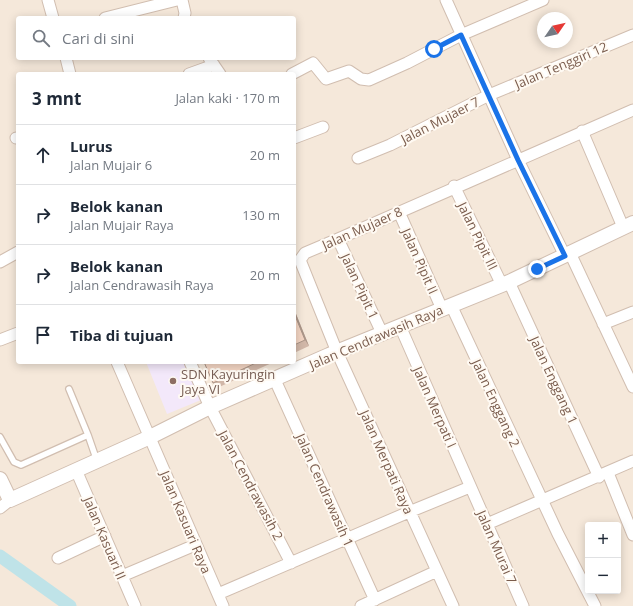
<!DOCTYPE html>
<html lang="id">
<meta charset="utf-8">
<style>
body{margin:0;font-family:"Open Sans",sans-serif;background:#f6f6f7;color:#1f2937}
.controls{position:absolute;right:12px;bottom:12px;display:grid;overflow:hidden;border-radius:4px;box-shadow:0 2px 10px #0003}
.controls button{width:36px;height:36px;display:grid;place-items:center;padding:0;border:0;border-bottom:1px solid #e0e1e3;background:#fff;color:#1f2937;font:20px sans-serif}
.compass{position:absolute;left:537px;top:12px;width:36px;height:36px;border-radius:50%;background:#fff;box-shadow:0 2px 10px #0003;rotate:56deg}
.stop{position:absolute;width:12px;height:12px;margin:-9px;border:3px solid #1a73e8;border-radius:50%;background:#fff}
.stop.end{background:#1a73e8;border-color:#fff;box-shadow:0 1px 4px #0008}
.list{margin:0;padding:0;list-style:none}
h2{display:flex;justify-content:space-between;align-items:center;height:52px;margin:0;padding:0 16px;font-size:17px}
h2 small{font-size:13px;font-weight:400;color:#747a83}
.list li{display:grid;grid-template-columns:26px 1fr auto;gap:12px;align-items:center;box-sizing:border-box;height:60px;padding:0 16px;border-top:1px solid #e0e1e3}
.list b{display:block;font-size:15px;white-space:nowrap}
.list p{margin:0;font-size:13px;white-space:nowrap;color:#747a83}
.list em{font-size:13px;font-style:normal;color:#747a83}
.icon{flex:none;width:22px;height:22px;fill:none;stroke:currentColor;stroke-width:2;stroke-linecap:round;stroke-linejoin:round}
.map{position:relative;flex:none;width:633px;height:606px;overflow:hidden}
.search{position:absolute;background:#fff;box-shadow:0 2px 10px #0003;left:16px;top:16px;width:280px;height:44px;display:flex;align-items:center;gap:10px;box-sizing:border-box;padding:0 14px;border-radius:4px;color:#747a83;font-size:15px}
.panel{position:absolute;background:#fff;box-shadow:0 2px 10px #0003;left:16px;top:72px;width:280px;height:292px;border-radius:4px}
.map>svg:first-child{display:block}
.residential{fill:#f5e8da;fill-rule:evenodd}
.education{fill:#f3e8fa}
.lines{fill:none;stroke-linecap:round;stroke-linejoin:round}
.canal{stroke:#bfe3e8;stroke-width:13}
.service-casing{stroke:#d1beb0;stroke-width:8}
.minor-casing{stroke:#d1beb0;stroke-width:13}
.tertiary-casing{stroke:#d1beb0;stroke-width:16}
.service{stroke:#fff;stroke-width:5.5}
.minor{stroke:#fff;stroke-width:11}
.tertiary{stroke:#fff;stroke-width:14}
.wall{fill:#d1b7a8}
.shaded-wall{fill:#aa9588}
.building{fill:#f3d5c3;stroke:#aa9588}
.route{stroke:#1a73e8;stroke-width:5}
.education-dot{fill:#8d6e63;stroke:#fffaf3;stroke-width:1.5}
.labels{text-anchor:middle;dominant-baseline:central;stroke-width:4;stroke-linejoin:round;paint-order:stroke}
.street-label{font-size:13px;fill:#7a5c4d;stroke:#fffaf3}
.education-label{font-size:13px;fill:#785e54;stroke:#fffaf3;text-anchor:start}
</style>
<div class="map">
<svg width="633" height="606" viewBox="0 0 633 606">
<rect width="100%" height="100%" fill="#fdf6ec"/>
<path class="residential" d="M0 0H633V606H0ZM18 18H294V58H18ZM543 18H567V42H543ZM18 74H294V362H18ZM588 525H618V591H588Z"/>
<path class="education" d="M146 362H185L201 400 167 414Z"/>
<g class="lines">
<path class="canal" d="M0 556 70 606"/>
<g class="service-casing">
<path id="service" d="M69 389 88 435
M0 437 14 462 21 465 88 435 97 461"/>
</g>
<g class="minor-casing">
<path id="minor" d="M48 0 53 18
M182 0 185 13 184 18
M446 0 518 160 565 256
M105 18 177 0
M66 58 70 74
M209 58 220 74
M189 74 214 65
M292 74 313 63 326 79 349 71 361 79 369 80 407 63 461 35 543 0
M582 131 623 227
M16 138H18
M294 138 323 127
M358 158 390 145 489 95 633 35
M454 186 502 285
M399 212 442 309
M338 239 382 333
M570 253 633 387
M0 262 18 252
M509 282 599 477
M451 305 558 534 595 606
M603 324 633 312
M400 326 523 606
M0 340 18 333
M117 362 223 606
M190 362 210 407 291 563
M275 380 375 600
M76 470 135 606
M608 473 633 535
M0 508 10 500
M487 524 633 461
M58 558 105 536
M122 576 195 545
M218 594 409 512 470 487
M361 606 437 571
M453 606 337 352 300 260 305 253 338 239 633 110"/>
</g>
<g class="tertiary-casing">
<path id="tertiary" d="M0 479 10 500 150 437 210 407 329 355 509 282 633 223"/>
</g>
<use href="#service" class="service"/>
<use href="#minor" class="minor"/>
<use href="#tertiary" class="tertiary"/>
</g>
<path class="wall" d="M294 309 309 346 294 353Z
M204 362H274L217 388 213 383Z"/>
<path class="shaded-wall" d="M294 309 309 346 305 340 294 313Z"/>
<path class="building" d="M294 313 305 340 294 345Z
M204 362H230L231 364 230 362H258L213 383Z"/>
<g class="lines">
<path class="route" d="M434 49 461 35 518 160 565 256 537 269"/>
</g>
<circle class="education-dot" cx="173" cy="381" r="4"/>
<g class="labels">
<g class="street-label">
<text transform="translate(561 65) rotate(-23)">Jalan Tenggiri 12</text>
<text transform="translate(440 120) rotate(-27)">Jalan Mujaer 7</text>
<text transform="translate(362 228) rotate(-24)">Jalan Mujaer 8</text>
<text transform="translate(478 236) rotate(64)">Jalan Pipit III</text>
<text transform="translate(420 261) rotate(66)">Jalan Pipit II</text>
<text transform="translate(360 286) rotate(65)">Jalan Pipit 1</text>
<text transform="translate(376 337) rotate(-23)">Jalan Cendrawasih Raya</text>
<text transform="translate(554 380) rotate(65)">Jalan Enggang 1</text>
<text transform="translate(496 403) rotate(65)">Jalan Enggang 2</text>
<text transform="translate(435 407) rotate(66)">Jalan Merpati I</text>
<text transform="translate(387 462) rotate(66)">Jalan Merpati Raya</text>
<text transform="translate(251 485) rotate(62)">Jalan Cendrawasih 2</text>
<text transform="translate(325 490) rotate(66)">Jalan Cendrawasih 1</text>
<text transform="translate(186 522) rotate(67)">Jalan Kasuari Raya</text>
<text transform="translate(105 538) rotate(67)">Jalan Kasuari II</text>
<text transform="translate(497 547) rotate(66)">Jalan Murai 7</text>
</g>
<g class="education-label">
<text x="181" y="374">SDN Kayuringin<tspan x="181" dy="15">Jaya VI</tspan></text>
</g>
</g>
</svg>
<div class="controls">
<button>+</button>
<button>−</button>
</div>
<svg class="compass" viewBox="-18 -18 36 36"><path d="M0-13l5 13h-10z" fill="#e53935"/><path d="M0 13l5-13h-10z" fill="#747a83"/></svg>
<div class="stop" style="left:434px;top:49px"></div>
<div class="stop end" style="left:537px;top:269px"></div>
<div class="search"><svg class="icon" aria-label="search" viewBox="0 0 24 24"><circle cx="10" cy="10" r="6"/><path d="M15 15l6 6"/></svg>Cari di sini</div>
<section class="panel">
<h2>3 mnt<small>Jalan kaki · 170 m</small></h2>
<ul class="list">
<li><svg class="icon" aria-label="ahead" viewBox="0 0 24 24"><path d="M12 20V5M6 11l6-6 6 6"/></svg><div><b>Lurus</b><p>Jalan Mujair 6</p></div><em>20 m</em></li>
<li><svg class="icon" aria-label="right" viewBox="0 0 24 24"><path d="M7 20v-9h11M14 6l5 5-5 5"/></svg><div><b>Belok kanan</b><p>Jalan Mujair Raya</p></div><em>130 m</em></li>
<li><svg class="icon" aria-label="right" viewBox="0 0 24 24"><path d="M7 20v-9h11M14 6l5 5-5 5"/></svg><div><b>Belok kanan</b><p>Jalan Cendrawasih Raya</p></div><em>20 m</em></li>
<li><svg class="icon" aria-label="arrive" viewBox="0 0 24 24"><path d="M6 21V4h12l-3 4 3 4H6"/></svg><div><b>Tiba di tujuan</b></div></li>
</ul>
</section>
</div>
